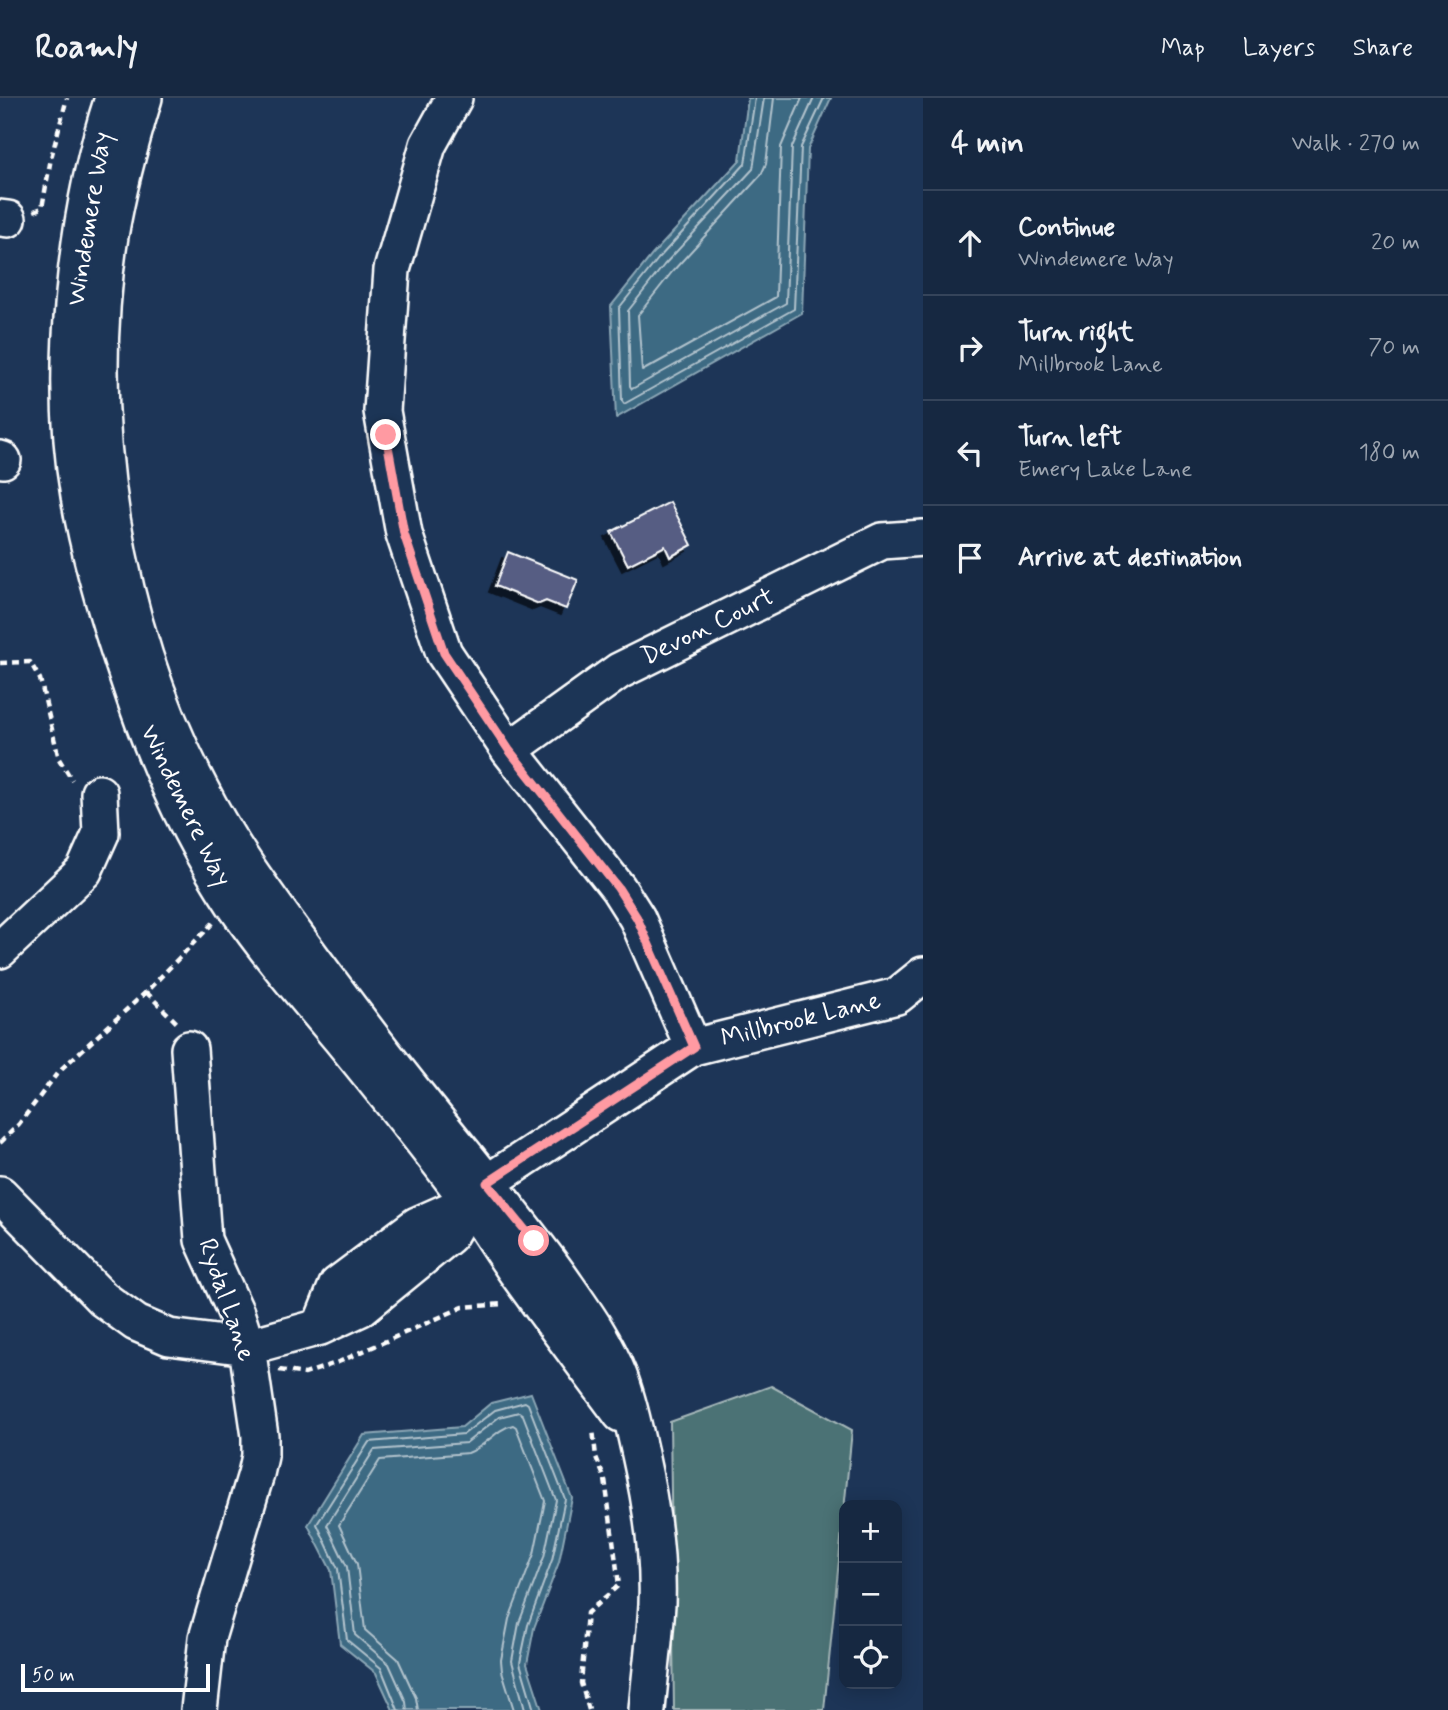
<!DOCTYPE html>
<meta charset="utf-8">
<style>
body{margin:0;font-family:Mynerve,sans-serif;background:#23344c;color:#f1f3f6}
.controls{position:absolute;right:21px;bottom:21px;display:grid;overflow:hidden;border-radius:14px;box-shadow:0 4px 18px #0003}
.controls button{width:63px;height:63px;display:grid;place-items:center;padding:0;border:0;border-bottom:2px solid #35445a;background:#162841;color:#f1f3f6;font:35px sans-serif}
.scale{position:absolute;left:21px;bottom:18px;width:189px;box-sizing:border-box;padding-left:7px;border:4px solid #fff;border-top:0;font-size:19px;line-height:24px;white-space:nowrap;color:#fff;-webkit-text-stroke:5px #1d3557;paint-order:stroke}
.stop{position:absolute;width:21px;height:21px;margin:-16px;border:5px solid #ff9aa2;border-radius:50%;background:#fff}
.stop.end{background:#ff9aa2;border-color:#fff;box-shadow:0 2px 7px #0008}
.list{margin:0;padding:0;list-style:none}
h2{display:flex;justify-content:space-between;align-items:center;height:91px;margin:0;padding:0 28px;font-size:30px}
h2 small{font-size:23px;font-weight:400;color:#9ea6b1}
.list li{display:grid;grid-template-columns:46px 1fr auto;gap:21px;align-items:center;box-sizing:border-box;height:105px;padding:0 28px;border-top:2px solid #35445a}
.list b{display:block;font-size:26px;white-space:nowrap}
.list p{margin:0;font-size:23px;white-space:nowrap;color:#9ea6b1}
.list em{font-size:23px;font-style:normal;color:#9ea6b1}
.icon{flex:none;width:38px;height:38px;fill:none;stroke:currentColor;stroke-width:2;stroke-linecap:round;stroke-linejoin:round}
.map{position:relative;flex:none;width:923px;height:1612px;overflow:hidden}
header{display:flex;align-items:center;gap:42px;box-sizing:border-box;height:98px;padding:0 35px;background:#162841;border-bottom:2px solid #35445a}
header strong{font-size:33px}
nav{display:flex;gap:38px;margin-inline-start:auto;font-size:24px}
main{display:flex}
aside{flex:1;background:#162841}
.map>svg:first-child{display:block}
.green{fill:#4c7274;stroke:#a6b8ba;stroke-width:2}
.water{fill:#3e6a83;stroke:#8ba6b5;stroke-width:2}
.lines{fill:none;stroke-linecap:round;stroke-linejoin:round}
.shore{stroke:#b2c3cd;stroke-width:2}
.building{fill:#565d83;stroke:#fff;stroke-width:2;filter:url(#shadow)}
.minor-casing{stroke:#fff;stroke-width:40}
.path{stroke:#fff;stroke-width:4.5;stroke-dasharray:7 5;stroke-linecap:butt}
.minor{stroke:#1d3557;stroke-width:35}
.route{stroke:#ff9aa2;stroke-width:9}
.labels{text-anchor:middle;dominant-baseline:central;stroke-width:6;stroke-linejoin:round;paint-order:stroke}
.street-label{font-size:26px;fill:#fff;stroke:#1d3557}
</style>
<header>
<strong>Roamly</strong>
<nav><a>Map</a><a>Layers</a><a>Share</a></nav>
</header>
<main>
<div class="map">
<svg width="923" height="1612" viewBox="0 0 923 1612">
<defs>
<filter id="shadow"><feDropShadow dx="-6" dy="6" stdDeviation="0" flood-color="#0009"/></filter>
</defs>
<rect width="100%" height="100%" fill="#1d3557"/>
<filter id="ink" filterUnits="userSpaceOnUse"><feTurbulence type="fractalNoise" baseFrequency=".0143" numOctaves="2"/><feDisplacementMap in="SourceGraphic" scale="14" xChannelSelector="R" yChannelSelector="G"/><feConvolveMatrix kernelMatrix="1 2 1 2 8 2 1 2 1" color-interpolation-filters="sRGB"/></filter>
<g filter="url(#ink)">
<path class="green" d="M771 1288 852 1332 824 1612H674L670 1324Z"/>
<path class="water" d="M748 0H831L808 51 802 215 616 320 611 208 652 157 740 62Z
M531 1295 572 1400 559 1464 534 1530 527 1566 542 1612H393L376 1575 340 1546 331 1472 308 1427 364 1337 462 1329 491 1305Z"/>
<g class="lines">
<path class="shore" d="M755 0 745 66 658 161 619 210 622 303 624 306 794 211 801 49 824 0
M764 0 753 71 664 167 628 213 630 288 632 291 786 205 792 49 814 0
M774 0 766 66 761 77 672 174 638 217 642 273 776 199 781 49 802 0
M398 1612 381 1570 347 1542 338 1471 317 1426 369 1344 464 1336 495 1312 525 1304 528 1306 565 1401 552 1462 528 1527 520 1565 534 1612
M407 1612 406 1604 389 1566 355 1537 347 1469 327 1427 374 1352 466 1345 499 1319 519 1314 523 1317 556 1402 544 1459 519 1525 512 1563 525 1612
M418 1612 416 1600 398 1561 365 1532 357 1466 339 1427 380 1362 468 1355C486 1349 495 1331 513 1327L516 1329 545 1403 534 1456 509 1521 501 1562 502 1573 514 1612"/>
</g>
<path class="building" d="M670 404 692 447 670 459 665 448 628 467 611 434Z
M508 454 578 482 566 511 546 503 539 506 495 488Z"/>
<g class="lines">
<g class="minor-casing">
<path id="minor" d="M113 0C75 116 58 277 79 398 89 459 107 518 127 577 153 657 187 736 234 806 266 853 303 896 340 940 384 994 428 1048 469 1104 486 1128 502 1154 519 1178 552 1224 587 1270 621 1316
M144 0C130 46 118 91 110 138 82 322 114 527 201 692 225 740 257 784 288 827 328 882 369 937 411 990 461 1053 513 1114 560 1179 583 1212 604 1240 619 1278 629 1303 634 1330 640 1356 651 1405 659 1455 657 1506 655 1541 650 1577 647 1612
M454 0 428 47 392 172 382 313 404 436 444 555 509 652 618 790 637 820 693 949
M0 120 8 121
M0 361 3 362
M509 652 619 573 882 443 923 440
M0 852 84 773 101 735 99 695
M189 951 203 1142 236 1215 247 1249 260 1338V1358L256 1376 207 1540 199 1612
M0 1096 103 1201 136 1225 169 1239 247 1249 320 1229 361 1210 449 1138 469 1104 487 1085 693 949 897 898 923 877
M320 1229 337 1187 417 1127 469 1104"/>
</g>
<path class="path" d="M34 113 42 110 51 60 67 0
M0 565 30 564 40 581 59 661 72 682
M146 894 177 925
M0 1045 19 1026 59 973 146 894 213 825
M279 1272 305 1276 341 1263 463 1209 504 1206
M589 1612 581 1585 587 1515 619 1487 605 1381 596 1359 593 1331"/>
<use href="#minor" class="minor"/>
</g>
</g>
<g class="lines" filter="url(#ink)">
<path class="route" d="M386 337 404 436 444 555 509 652 618 790 637 820 694 949 487 1085 534 1143"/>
</g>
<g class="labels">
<g class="street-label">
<text transform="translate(90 121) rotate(-81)">Windemere Way</text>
<text transform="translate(708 529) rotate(-26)">Devon Court</text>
<text transform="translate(185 708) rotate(64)">Windemere Way</text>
<text transform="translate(801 922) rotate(-14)">Millbrook Lane</text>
<text transform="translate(226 1202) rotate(71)">Rydal Lane</text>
</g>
</g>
</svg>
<div class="controls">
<button>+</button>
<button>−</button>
<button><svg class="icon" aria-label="locate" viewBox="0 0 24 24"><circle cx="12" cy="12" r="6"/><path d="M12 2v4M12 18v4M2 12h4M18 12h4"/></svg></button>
</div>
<div class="scale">50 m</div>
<div class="stop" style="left:534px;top:1143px"></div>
<div class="stop end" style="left:386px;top:337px"></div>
</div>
<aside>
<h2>4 min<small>Walk · 270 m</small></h2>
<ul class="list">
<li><svg class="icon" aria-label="ahead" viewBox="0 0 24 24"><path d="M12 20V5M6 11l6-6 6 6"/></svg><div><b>Continue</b><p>Windemere Way</p></div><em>20 m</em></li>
<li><svg class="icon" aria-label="right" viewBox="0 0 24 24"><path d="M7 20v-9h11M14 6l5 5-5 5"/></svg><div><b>Turn right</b><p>Millbrook Lane</p></div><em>70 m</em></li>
<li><svg class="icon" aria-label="left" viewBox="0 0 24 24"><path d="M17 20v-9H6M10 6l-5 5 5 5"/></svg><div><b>Turn left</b><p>Emery Lake Lane</p></div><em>180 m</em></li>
<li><svg class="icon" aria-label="arrive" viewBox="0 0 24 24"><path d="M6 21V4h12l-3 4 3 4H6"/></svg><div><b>Arrive at destination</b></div></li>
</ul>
</aside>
</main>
